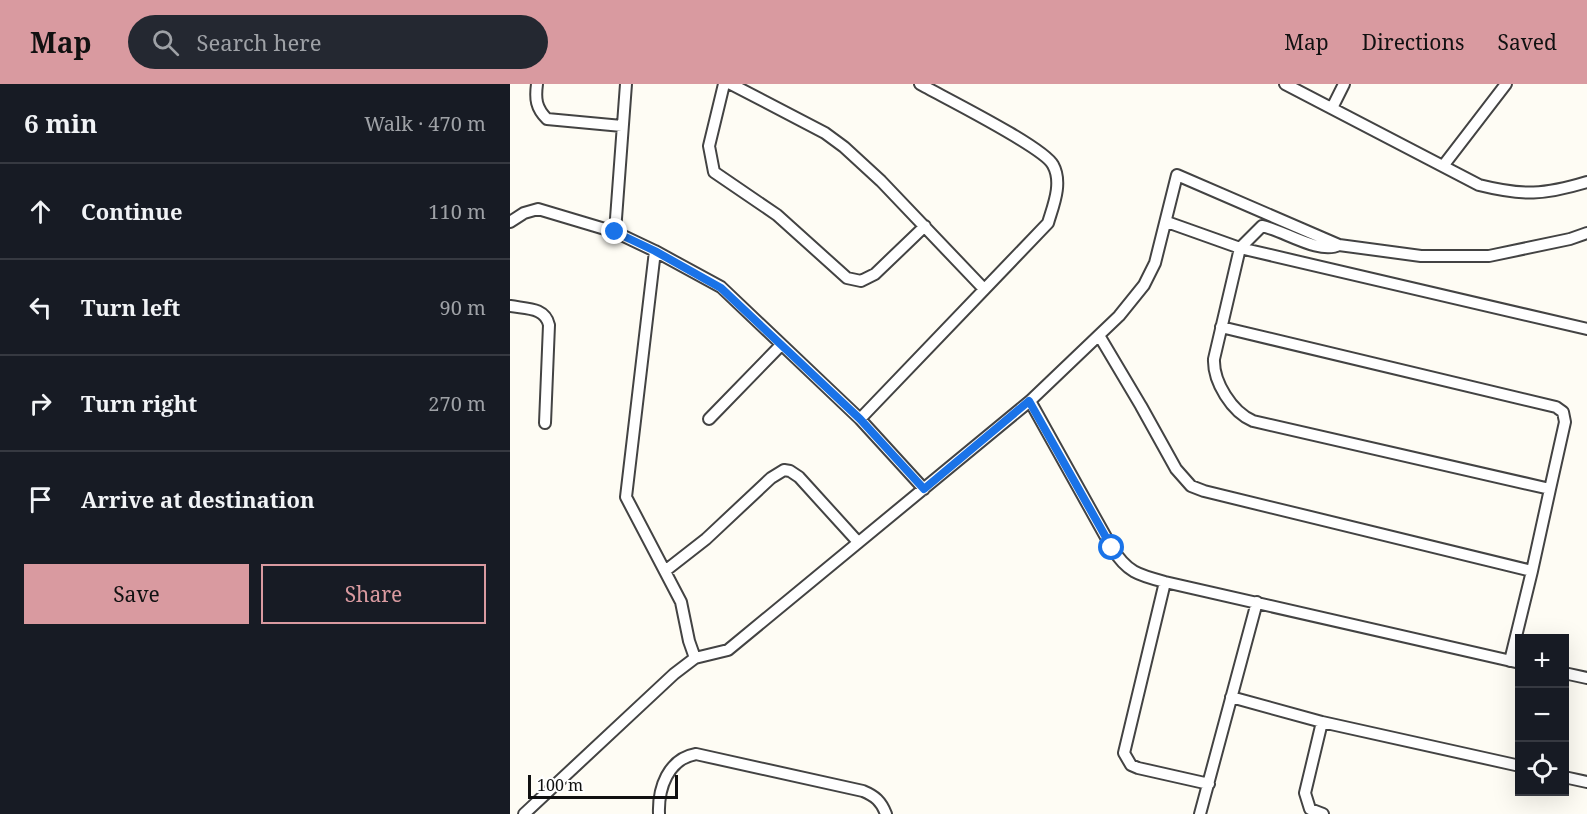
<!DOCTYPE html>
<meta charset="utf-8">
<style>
body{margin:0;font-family:"Noto Serif",serif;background:#242831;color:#f1f3f6}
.controls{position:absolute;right:18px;bottom:18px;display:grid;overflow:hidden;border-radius:0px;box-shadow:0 6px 24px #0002}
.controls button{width:54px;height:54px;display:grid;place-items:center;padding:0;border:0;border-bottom:2px solid #363941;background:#171b24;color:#f1f3f6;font:30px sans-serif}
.scale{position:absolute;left:18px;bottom:15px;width:150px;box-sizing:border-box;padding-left:6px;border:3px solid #101010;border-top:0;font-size:16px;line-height:21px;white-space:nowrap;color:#101010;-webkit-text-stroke:4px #fff;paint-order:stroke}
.stop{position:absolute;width:18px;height:18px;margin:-14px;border:4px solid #1a73e8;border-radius:50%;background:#fff}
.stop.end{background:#1a73e8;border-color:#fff;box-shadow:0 2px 6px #0008}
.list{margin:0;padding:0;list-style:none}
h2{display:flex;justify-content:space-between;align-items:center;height:78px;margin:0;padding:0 24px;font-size:26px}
h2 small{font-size:20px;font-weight:400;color:#9ea1a6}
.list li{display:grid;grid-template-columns:39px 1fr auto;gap:18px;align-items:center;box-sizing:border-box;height:96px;padding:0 24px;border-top:2px solid #363941}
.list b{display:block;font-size:22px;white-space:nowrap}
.list em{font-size:20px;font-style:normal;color:#9ea1a6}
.actions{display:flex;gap:12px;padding:18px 24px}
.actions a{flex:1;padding:14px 0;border:2px solid #d99aa0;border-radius:0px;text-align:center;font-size:21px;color:#d99aa0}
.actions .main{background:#d99aa0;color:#111}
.icon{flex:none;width:33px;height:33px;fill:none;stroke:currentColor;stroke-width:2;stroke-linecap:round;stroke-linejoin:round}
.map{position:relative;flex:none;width:1077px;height:730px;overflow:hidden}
header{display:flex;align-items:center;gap:36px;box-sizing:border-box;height:84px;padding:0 30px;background:#d99aa0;color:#111}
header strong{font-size:28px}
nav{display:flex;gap:33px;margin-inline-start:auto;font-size:21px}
.search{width:420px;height:54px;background:#242831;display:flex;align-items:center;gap:15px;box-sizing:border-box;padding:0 21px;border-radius:33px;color:#9ea1a6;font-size:22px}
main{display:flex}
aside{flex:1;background:#171b24}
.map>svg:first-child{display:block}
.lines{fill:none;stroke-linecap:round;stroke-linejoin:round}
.minor-casing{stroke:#434343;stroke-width:14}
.minor{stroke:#fff;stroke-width:10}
.route{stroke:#1a73e8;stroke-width:8}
</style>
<header>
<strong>Map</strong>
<div class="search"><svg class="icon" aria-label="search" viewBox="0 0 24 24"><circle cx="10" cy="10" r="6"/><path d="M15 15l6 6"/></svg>Search here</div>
<nav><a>Map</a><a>Directions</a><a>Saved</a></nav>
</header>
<main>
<aside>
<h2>6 min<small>Walk · 470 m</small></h2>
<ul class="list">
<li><svg class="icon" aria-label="ahead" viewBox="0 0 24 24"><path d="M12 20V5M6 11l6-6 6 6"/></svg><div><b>Continue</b></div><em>110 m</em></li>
<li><svg class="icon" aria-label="left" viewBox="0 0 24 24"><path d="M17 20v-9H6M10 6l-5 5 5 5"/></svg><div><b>Turn left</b></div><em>90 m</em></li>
<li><svg class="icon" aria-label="right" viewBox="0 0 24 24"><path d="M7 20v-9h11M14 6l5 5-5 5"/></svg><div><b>Turn right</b></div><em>270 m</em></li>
<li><svg class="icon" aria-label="arrive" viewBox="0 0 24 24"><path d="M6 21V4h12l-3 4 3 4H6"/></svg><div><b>Arrive at destination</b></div></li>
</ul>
<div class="actions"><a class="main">Save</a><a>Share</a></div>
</aside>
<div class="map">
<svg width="1077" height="730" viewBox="0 0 1077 730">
<rect width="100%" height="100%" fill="#fefcf4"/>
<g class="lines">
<g class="minor-casing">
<path id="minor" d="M27 0C25 15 26 24 37 35L112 42
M116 0 105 148 145 167 211 203 350 335 414 405
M214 0 199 62 204 88 267 131 337 194 351 197 365 190 415 142
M221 0 315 49 334 63 371 97 474 205
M775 0 969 101C1013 112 1034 111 1077 98
M822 24 834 0
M933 82 996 0
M0 138 14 129 28 125 105 148
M657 138 730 164 1077 245
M829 161C809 171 773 146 752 142L730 164 704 275C703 298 722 328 743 337L1040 405 1022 487 1000 577
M145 167 116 413 171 518 179 557 185 574
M0 222C16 225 35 223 39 241L35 339
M711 243 1046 323 1053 328 1055 338 1040 405
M590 253 631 322 666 385 681 402 694 407 1022 487
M520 317 602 464C617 488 628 491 655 498L1010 579
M199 335 271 261
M350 335 538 139C543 122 553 99 543 81 534 63 433 13 410 0
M155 487 196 455 261 394 274 386 280 387 289 393 348 458
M655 498 614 669 621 681 628 684 699 700
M1054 589 1077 594
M721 613 812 638 1010 682
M812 638 795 709 800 725 813 730
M1054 693 1077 698
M14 730 164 590 185 574 218 566 520 317 609 232 634 201 645 179 667 91 829 161 911 172H979L1060 155 1077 149
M149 730C148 704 158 675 186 670L353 707C365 712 371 717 376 730
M690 730 747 518"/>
</g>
<use href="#minor" class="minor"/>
</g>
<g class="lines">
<path class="route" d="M105 148 145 167 211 204 350 335 414 405 519 317 602 464"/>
</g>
</svg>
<div class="controls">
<button>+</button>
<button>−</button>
<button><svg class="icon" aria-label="locate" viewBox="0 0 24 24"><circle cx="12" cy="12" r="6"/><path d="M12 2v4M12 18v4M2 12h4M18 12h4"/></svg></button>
</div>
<div class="scale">100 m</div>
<div class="stop" style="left:602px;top:464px"></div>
<div class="stop end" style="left:105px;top:148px"></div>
</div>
</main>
